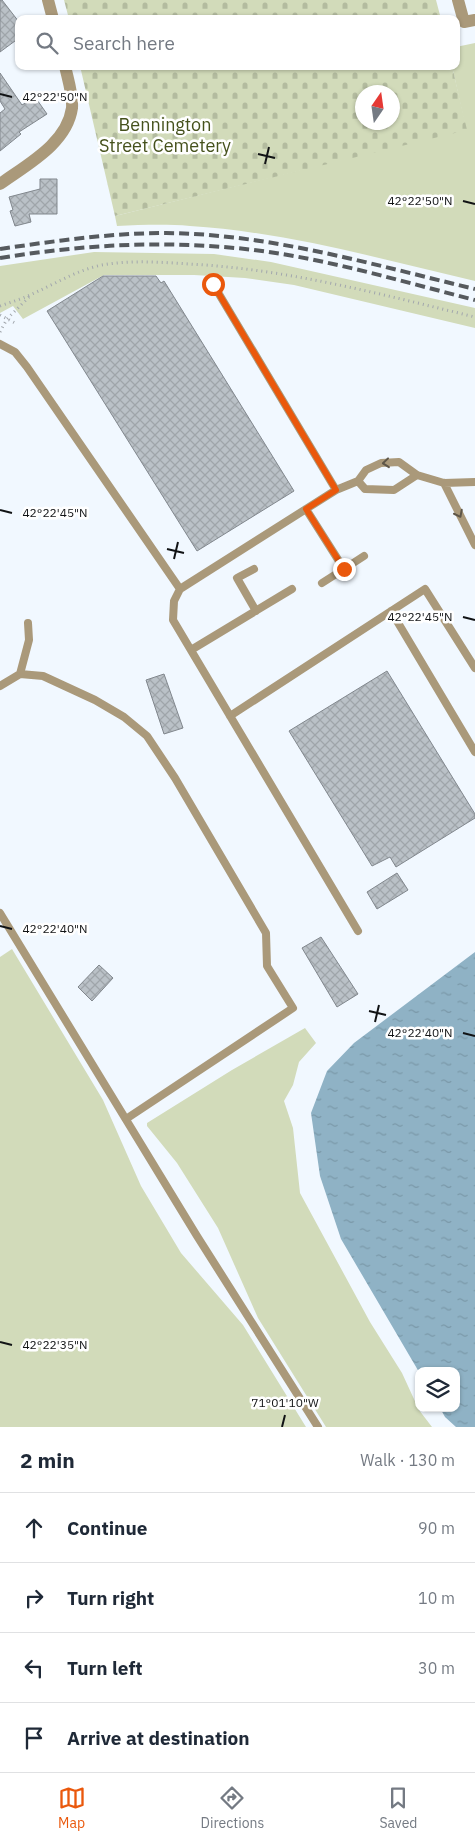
<!DOCTYPE html>
<meta charset="utf-8">
<style>
body{margin:0;font-family:"IBM Plex Sans",sans-serif;background:#f6f6f7;color:#1f2937}
.controls{position:absolute;right:15px;bottom:15px;display:grid;overflow:hidden;border-radius:10px;box-shadow:0 1px 4px #0004}
.controls button{width:45px;height:45px;display:grid;place-items:center;padding:0;border:0;border-bottom:1px solid #e0e1e3;background:#fff;color:#1f2937;font:25px sans-serif}
.compass{position:absolute;left:355px;top:85px;width:45px;height:45px;border-radius:50%;background:#fff;box-shadow:0 1px 4px #0004;rotate:13deg}
.stop{position:absolute;width:15px;height:15px;margin:-11px;border:4px solid #ea580c;border-radius:50%;background:#fff}
.stop.end{background:#ea580c;border-color:#fff;box-shadow:0 1px 5px #0008}
.list{margin:0;padding:0;list-style:none}
h2{display:flex;justify-content:space-between;align-items:center;height:65px;margin:0;padding:0 20px;font-size:21px}
h2 small{font-size:16px;font-weight:400;color:#747a83}
.list li{display:grid;grid-template-columns:32px 1fr auto;gap:15px;align-items:center;box-sizing:border-box;height:70px;padding:0 20px;border-top:1px solid #e0e1e3}
.list b{display:block;font-size:19px;white-space:nowrap}
.list em{font-size:16px;font-style:normal;color:#747a83}
.icon{flex:none;width:28px;height:28px;fill:none;stroke:currentColor;stroke-width:2;stroke-linecap:round;stroke-linejoin:round}
.map{position:relative;flex:none;width:475px;height:1427px;overflow:hidden}
.search{position:absolute;background:#fff;box-shadow:0 1px 4px #0004;left:15px;right:15px;top:15px;height:55px;display:flex;align-items:center;gap:12px;box-sizing:border-box;padding:0 18px;border-radius:10px;color:#747a83;font-size:19px}
.sheet{height:345px;background:#fff}
nav{display:flex;justify-content:space-around;align-items:center;box-sizing:border-box;height:70px;border-top:1px solid #e0e1e3;background:#fff;font-size:14px;color:#747a83}
nav a{display:grid;justify-items:center;gap:2px}
nav .on{color:#ea580c}
.map>svg:first-child{display:block}
.green{fill:#d2dbba}
.cemetery{fill:url(#cemetery-stones);fill-rule:evenodd}
.water{fill:url(#water-ripples)}
.building{fill:url(#building-cross-hatch);stroke:#81878d}
.lines{fill:none;stroke-linecap:round;stroke-linejoin:round}
.path{stroke:#a2a7ad;stroke-width:3;stroke-dasharray:1 4;stroke-linecap:butt}
.service{stroke:#aa997a;stroke-width:8}
.minor{stroke:#aa997a;stroke-width:12}
.rail{stroke:#565a5e;stroke-width:4;stroke-dasharray:10 5;stroke-linecap:butt}
.oneway{stroke:#5e5648}
.route{stroke:#ea580c;stroke-width:6}
.ticks{fill:none;stroke:#111315;stroke-width:2}
.labels{text-anchor:middle;dominant-baseline:central;stroke-width:5;stroke-linejoin:round;paint-order:stroke}
.park-label{font-size:18px;fill:#45511c;stroke:#fff}
.ticks-label{font-size:12px;text-anchor:middle;fill:#111315;stroke:#fff;stroke-width:5;stroke-linejoin:round;paint-order:stroke}
</style>
<div class="map">
<svg width="475" height="1427" viewBox="0 0 475 1427">
<defs>
<pattern id="cemetery-stones" width="16" height="16" patternUnits="userSpaceOnUse" patternTransform="scale(1.25)"><rect width="16" height="16" fill="#d2dbba"/><path d="M2 7V4a2 2 0 0 1 4 0v3zM10 15v-3a2 2 0 0 1 4 0v3z" fill="#b3bb9f"/></pattern>
<pattern id="water-ripples" width="26" height="14" patternUnits="userSpaceOnUse" patternTransform="scale(1.25)"><rect width="26" height="14" fill="#8fb2c5"/><path d="M2 4q2-2 4 0t4 0M15 11q2-2 4 0t4 0" fill="none" stroke="#7a98a8"/></pattern>
<pattern id="building-cross-hatch" width="8" height="8" patternUnits="userSpaceOnUse" patternTransform="scale(1.25)"><rect width="8" height="8" fill="#bac1c7"/><path d="M0 0l8 8M0 8l8-8" fill="none" stroke="#9fa5aa"/></pattern>
</defs>
<rect width="100%" height="100%" fill="#f1f8ff"/>
<path class="green" d="M475 43V281C381 259 286 232 190 226 166 224 141 225 117 226L115 216 466 129 452 66H456V47Z
M94 252 214 254 271 262 475 308V328L294 285 245 278 194 275H104L23 319 13 306 0 313V266Z
M12 949 103 1100 141 1186 181 1253 243 1325 306 1427H0V957Z
M305 1028 316 1043 299 1062 293 1085 284 1101 293 1128 300 1193 370 1322 402 1373 419 1410 432 1427H326L258 1318 218 1228 177 1163 147 1126V1123L232 1070Z"/>
<path class="cemetery" d="M64 0H436L441 19H69Z
M80 66H452L467 130 115 216ZM362 92H392V122H362Z"/>
<path class="water" d="M475 952V1427H456L445 1417 440 1408H456V1371L419 1372 341 1239 320 1176 311 1113 327 1071 354 1043Z"/>
<path class="building" d="M0 0H2L19 22V38L0 52Z
M0 73 22 105 35 97 47 114 19 132 21 134 0 151V113L5 109 0 101Z
M40 179H57V214H29L31 222 15 226 10 211 13 210 9 197 40 189Z
M103 276H156L161 283 164 281 294 491 197 551 47 311Z
M387 671 475 814V818L396 867 390 857 372 866 289 731Z
M164 674 183 728 164 734 146 680Z
M397 873 408 890 377 909 367 892Z
M321 937 358 994 337 1007 302 948Z
M99 965 113 978 92 1001 78 987Z"/>
<g class="lines">
<path class="path" d="M0 306C11 302 22 299 32 294 55 284 77 270 102 265 130 260 160 262 189 264 287 269 380 294 475 317
M0 315 15 323
M0 332 7 319 29 297"/>
<path class="service" d="M213 284 336 490
M0 344 15 352 27 367 180 589
M358 481 365 489 394 490 417 475
M444 483 475 545
M306 509 344 569 322 583
M254 569 237 578 256 611
M344 569 364 556
M391 611 475 752
M191 650 292 589
M20 674 29 640 28 623
M0 686 20 674 43 676 95 700 124 717 147 736 175 778 266 933 267 966 293 1008 126 1119
M230 716 425 589 475 668
M0 913 197 1236 318 1427
M358 931 173 620 174 601 180 589 336 490 358 481 366 470 381 463 399 462 417 475 444 483 475 482"/>
<path class="minor" d="M48 0 53 19
M458 0 464 22 475 20
M0 184C26 165 67 144 72 108 73 94 68 80 65 66"/>
<path class="rail" d="M0 249C55 241 110 233 166 233 271 234 374 265 475 289
M0 258C74 246 148 241 223 247 309 253 392 279 475 300"/>
</g>
<defs><path id="oneway-chevron" d="M-2-3.5L2.5 0L-2 3.5" fill="none" stroke-width="1.6" stroke-linecap="round" stroke-linejoin="round" transform="scale(1.25)"/></defs>
<g class="oneway">
<use href="#oneway-chevron" transform="translate(386 463) rotate(174)"/>
<use href="#oneway-chevron" transform="translate(459 514) rotate(63)"/>
</g>
<g class="lines">
<path class="route" d="M213 284 336 490 306 509 344 569"/>
</g>
<path class="ticks" d="M0 94 12 97M258 154 275 158M265 164 269 147M463 201 475 204M0 510 12 513M167 549 184 553M174 559 178 542M463 617 475 620M0 926 12 929M369 1011 386 1015M375 1022 379 1005M463 1033 475 1036M0 1342 12 1345M282 1427 285 1415"/>
<g class="labels">
<g class="park-label">
<text x="165" y="124">Bennington<tspan x="165" dy="21">Street Cemetery</tspan></text>
</g>
</g>
<g class="ticks-label">
<text x="55" y="101">42°22'50"N</text>
<text x="420" y="205">42°22'50"N</text>
<text x="55" y="517">42°22'45"N</text>
<text x="420" y="621">42°22'45"N</text>
<text x="55" y="933">42°22'40"N</text>
<text x="420" y="1037">42°22'40"N</text>
<text x="55" y="1349">42°22'35"N</text>
<text x="285" y="1407">71°01'10"W</text>
</g>
</svg>
<div class="controls">
<button><svg class="icon" aria-label="layers" viewBox="0 0 24 24"><path d="M12 4l9 5-9 5-9-5zM3 14l9 5 9-5"/></svg></button>
</div>
<svg class="compass" viewBox="-18 -18 36 36"><path d="M0-13l5 13h-10z" fill="#e53935"/><path d="M0 13l5-13h-10z" fill="#747a83"/></svg>
<div class="stop" style="left:213px;top:284px"></div>
<div class="stop end" style="left:344px;top:569px"></div>
<div class="search"><svg class="icon" aria-label="search" viewBox="0 0 24 24"><circle cx="10" cy="10" r="6"/><path d="M15 15l6 6"/></svg>Search here</div>
</div>
<section class="sheet">
<h2>2 min<small>Walk · 130 m</small></h2>
<ul class="list">
<li><svg class="icon" aria-label="ahead" viewBox="0 0 24 24"><path d="M12 20V5M6 11l6-6 6 6"/></svg><div><b>Continue</b></div><em>90 m</em></li>
<li><svg class="icon" aria-label="right" viewBox="0 0 24 24"><path d="M7 20v-9h11M14 6l5 5-5 5"/></svg><div><b>Turn right</b></div><em>10 m</em></li>
<li><svg class="icon" aria-label="left" viewBox="0 0 24 24"><path d="M17 20v-9H6M10 6l-5 5 5 5"/></svg><div><b>Turn left</b></div><em>30 m</em></li>
<li><svg class="icon" aria-label="arrive" viewBox="0 0 24 24"><path d="M6 21V4h12l-3 4 3 4H6"/></svg><div><b>Arrive at destination</b></div></li>
</ul>
</section>
<nav>
<a class="on"><svg class="icon" aria-label="map" viewBox="0 0 24 24"><path d="M3 6l6-2 6 2 6-2v14l-6 2-6-2-6 2zM9 4v14M15 6v14"/></svg>Map</a>
<a><svg class="icon" aria-label="directions" viewBox="0 0 24 24"><path d="M12 3l9 9-9 9-9-9zM9 14v-3h6M13 9l2 2-2 2"/></svg>Directions</a>
<a><svg class="icon" aria-label="saved" viewBox="0 0 24 24"><path d="M7 4h10v16l-5-4-5 4z"/></svg>Saved</a>
</nav>
